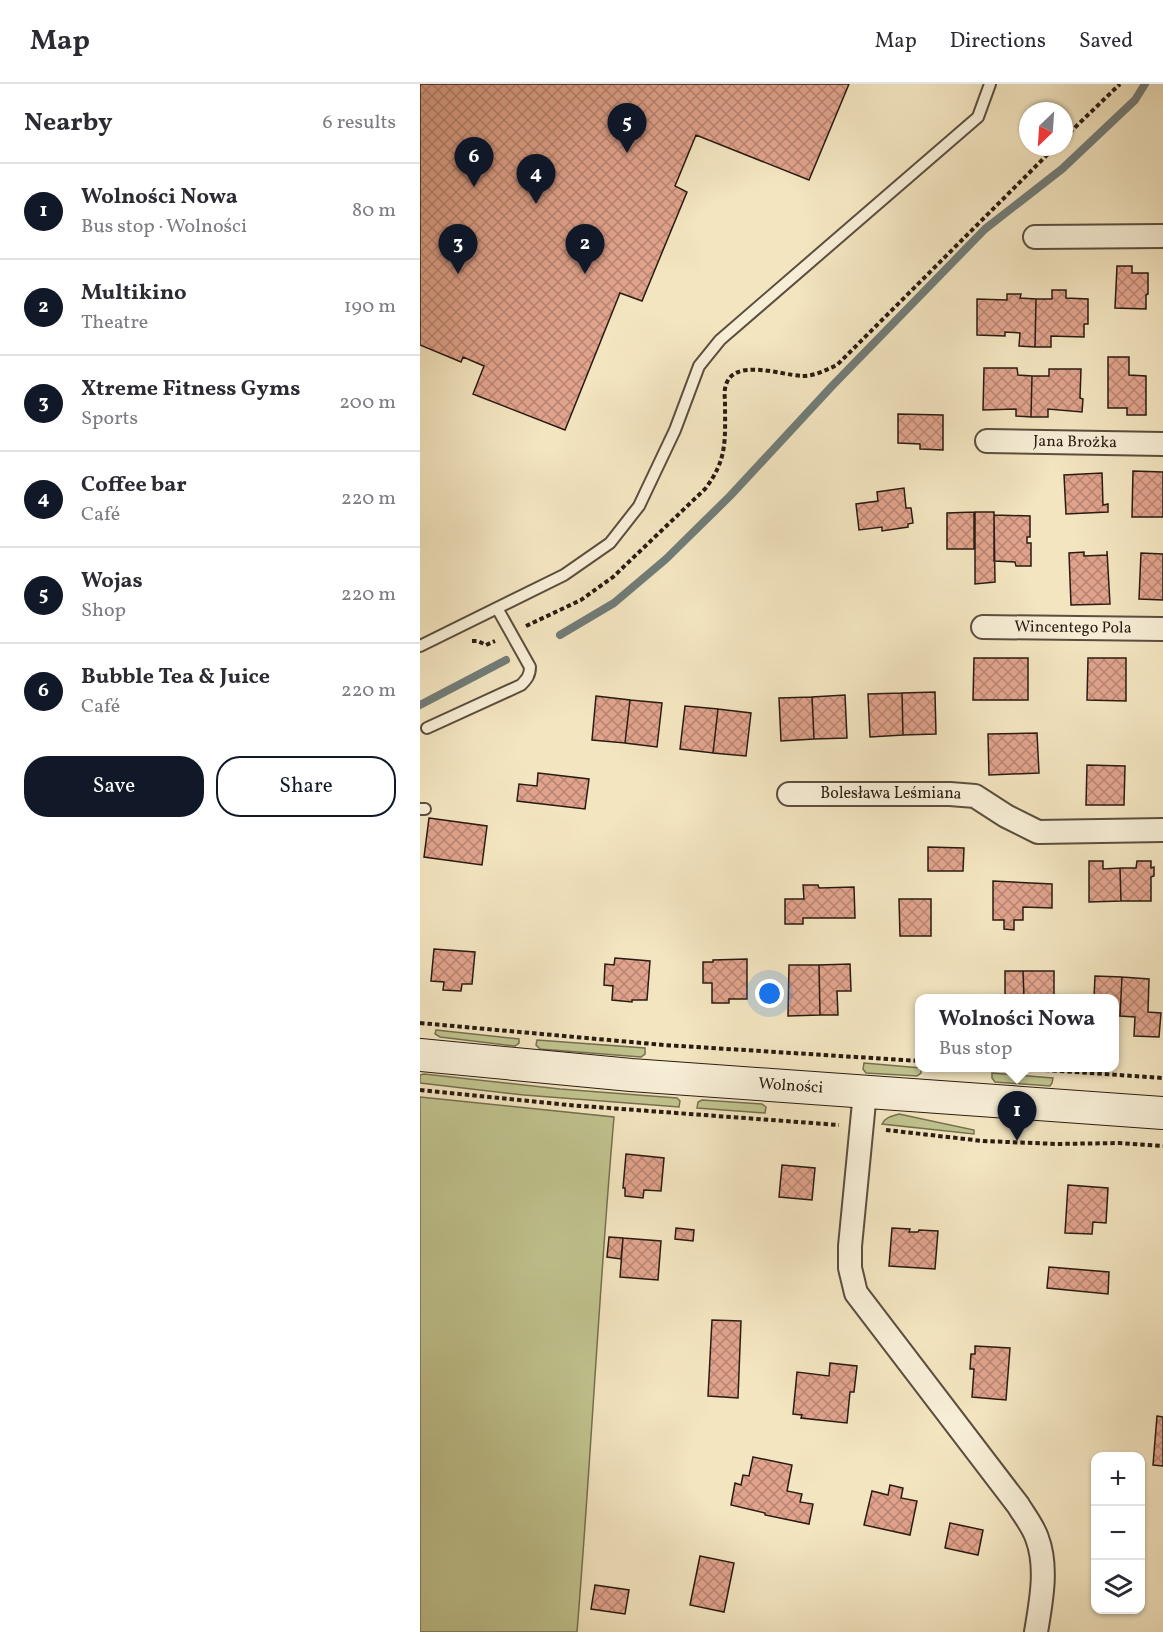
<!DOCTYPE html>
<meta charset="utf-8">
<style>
body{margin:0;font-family:Vollkorn,serif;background:#f7f7f7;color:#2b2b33}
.controls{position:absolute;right:18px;bottom:18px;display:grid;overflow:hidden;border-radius:12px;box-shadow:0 2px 4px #0004}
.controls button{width:54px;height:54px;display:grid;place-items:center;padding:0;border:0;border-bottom:2px solid #e1e1e2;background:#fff;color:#2b2b33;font:30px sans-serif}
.compass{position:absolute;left:599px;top:18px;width:54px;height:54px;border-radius:50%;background:#fff;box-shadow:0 2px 4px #0004;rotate:205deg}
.you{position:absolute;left:350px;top:910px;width:21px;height:21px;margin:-15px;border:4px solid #fff;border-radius:50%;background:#1a73e8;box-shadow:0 0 0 9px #1a73e833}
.badge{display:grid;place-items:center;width:39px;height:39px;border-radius:50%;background:#111827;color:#fff;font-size:20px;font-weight:700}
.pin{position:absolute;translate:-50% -50px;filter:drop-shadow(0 2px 3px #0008)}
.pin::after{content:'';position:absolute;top:32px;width:21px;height:18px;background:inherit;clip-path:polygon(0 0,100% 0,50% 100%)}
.popup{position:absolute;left:495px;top:910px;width:204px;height:78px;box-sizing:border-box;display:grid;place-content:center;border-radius:12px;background:#fff;filter:drop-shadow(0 2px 4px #0005);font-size:20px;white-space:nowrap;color:#7c7c81}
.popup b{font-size:22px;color:#2b2b33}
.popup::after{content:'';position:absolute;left:50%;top:100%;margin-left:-12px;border:12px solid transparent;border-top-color:#fff}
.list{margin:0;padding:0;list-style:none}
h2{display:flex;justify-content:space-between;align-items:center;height:78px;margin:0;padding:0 24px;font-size:26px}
h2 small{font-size:20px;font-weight:400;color:#7c7c81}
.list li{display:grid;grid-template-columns:39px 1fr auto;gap:18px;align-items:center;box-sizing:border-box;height:96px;padding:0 24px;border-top:2px solid #e1e1e2}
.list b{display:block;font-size:22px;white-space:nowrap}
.list p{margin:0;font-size:20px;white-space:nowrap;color:#7c7c81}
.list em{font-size:20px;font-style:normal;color:#7c7c81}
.actions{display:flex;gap:12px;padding:18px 24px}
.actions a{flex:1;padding:14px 0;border:2px solid #111827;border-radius:24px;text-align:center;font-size:21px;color:#111827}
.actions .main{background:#111827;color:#fff}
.icon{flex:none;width:33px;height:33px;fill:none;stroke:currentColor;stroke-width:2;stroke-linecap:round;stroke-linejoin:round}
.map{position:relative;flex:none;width:743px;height:1548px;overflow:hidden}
header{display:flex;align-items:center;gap:36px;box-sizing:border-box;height:84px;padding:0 30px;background:#fff;border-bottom:2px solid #e1e1e2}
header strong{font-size:28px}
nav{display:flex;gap:33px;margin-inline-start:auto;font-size:21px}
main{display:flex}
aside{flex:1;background:#fff}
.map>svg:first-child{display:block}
.green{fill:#c0c38e;stroke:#757050;stroke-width:1.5}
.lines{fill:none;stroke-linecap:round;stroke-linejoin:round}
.stream{stroke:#717c78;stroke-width:8}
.building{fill:url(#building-cross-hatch);stroke:#2a1c12;stroke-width:1.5}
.service-casing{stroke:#5c4e3e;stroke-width:14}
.minor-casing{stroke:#5c4e3e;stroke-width:26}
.secondary-casing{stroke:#2a1c12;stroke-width:34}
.path{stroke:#2a1c12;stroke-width:4;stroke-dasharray:4.5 3;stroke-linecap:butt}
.service{stroke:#f7eed6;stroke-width:10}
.minor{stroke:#f7eed6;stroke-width:22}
.secondary{stroke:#f7eed6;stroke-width:32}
.labels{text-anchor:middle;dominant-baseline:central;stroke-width:4.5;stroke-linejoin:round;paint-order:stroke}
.street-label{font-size:16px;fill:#2a1c12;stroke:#f7eed6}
</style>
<header>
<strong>Map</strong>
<nav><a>Map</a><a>Directions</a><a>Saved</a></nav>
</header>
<main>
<aside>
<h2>Nearby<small>6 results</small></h2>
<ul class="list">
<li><span class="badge">1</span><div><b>Wolności Nowa</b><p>Bus stop · Wolności</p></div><em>80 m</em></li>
<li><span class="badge">2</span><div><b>Multikino</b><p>Theatre</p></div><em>190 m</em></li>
<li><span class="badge">3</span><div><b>Xtreme Fitness Gyms</b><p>Sports</p></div><em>200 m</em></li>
<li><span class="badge">4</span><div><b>Coffee bar</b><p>Café</p></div><em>220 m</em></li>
<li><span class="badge">5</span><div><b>Wojas</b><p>Shop</p></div><em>220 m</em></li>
<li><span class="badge">6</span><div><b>Bubble Tea &amp; Juice</b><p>Café</p></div><em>220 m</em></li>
</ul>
<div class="actions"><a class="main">Save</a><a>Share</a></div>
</aside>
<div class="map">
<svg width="743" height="1548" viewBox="0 0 743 1548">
<defs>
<pattern id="building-cross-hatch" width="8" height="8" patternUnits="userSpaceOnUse" patternTransform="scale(1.5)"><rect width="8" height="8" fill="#e1a38c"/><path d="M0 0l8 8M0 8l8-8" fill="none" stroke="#b78471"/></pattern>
</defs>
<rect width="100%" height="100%" fill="#f3e5c0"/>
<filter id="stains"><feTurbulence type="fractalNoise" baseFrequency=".00333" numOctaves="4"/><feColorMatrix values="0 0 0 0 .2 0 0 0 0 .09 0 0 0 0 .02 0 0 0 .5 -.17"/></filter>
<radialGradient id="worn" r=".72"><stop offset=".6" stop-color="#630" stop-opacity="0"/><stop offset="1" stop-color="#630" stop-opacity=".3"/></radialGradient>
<path class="green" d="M16 946 99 955V959L95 962 20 953 15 950Z
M117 956 225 964V970L221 973 120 965 116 961Z
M444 979 501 984V989L497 992 446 989 443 985Z
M572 989 633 994 632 999 630 1002 575 998 572 994Z
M4 990 140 1005 257 1014 260 1017 259 1023 104 1011 0 999V991Z
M0 1013 194 1033C179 1204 171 1376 157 1548H0Z
M282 1016 342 1020 346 1023 345 1029 277 1024 278 1018Z
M479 1030 554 1046V1050L462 1040C465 1033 473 1032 479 1030Z"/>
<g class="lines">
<path class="stream" d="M140 551 194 519 246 475 310 412 413 301 565 145 642 85 715 16 725 0
M0 621 86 576"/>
</g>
<path class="building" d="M0 0H429L389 96 276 51 255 102 267 108 222 217 200 209 145 346 53 310 64 282 43 273 41 278 0 261Z
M697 182H712V189H728V210L726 211V225L695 224Z
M632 206H646V214L668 215V240H664V253L631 252V263H615L616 215H632Z
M587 210H601L600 214 616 215 615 263 599 262 600 249 585 248V252L557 251V215L587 216Z
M688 273H709V291L726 292V331H707V324H688Z
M564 284H597L598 291 612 292 611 333 596 332V325L563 326Z
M629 285H661L660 314 663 315 662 328 628 325V333H611L612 292H629Z
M478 330 523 331V366L500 365V360L478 359Z
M713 387 743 388V433H712Z
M682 389 683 421 688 420V428L646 430 644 391Z
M484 404 486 424H491L493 439 488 440V443L462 447V443L439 446 436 420 458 417 457 408Z
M554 428V465H527V429Z
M555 428H574L575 498 555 500Z
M574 431 610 432V453H607V459H611V482H596L595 478 574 477Z
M687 467 690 520 651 521 649 469 664 468V472L687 471Z
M721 469 743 470V516L719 515Z
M554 574H608V616H553Z
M668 574H706V617L667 616Z
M515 608 516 650 483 651 482 609Z
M482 609 483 651 450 653 448 610Z
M425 611 427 654 394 655 392 613Z
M176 612 210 616 205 659 172 656Z
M392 613 394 655 361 657 359 614Z
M210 616 242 619 237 663 205 659Z
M265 622 298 625 293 669 260 665Z
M298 625 331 629 326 672 293 669Z
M617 649 619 689 569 691 568 650Z
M667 681 705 682 704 721H666Z
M118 689 169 695 165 725 97 717 99 700 117 702Z
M9 734 67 742 62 781 4 773Z
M508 763 544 764 543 787H508Z
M669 777H683V785L700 784 701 817 669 818Z
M717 777H731V784L734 783V792L731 793V817H701L700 784H716Z
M573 797 632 800V824L603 823V836H594V846L584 845V836H573Z
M383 801H398L399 804 434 803 435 834H383V840H365V815H384Z
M479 815H511V852H480Z
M14 865 55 868 52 900H42L41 907 23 906 24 898 11 897Z
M195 874 230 877 227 916H212V918L192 916 193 902 184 901 185 880 194 881Z
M327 875V915H309V919H292V899H283V878H293V876Z
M430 880 431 907H417L418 931H400L399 881Z
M369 881H399L400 931 368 932Z
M585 887H603L604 914H585Z
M603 887H634V914H604Z
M675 892 702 893 700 932H694V914H674Z
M702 893 729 895 728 928 741 929 739 953 714 952 715 933 700 932Z
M206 1070 244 1074 241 1107 224 1106 223 1114 205 1112V1104H203Z
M362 1081 395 1084 392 1116 359 1113Z
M648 1101 688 1104 686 1139 673 1138 672 1150 645 1149Z
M256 1144 274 1146 273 1157 255 1155Z
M472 1144 490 1145 489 1148H498L499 1146 518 1147 515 1185 469 1182Z
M189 1153 203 1154 201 1175 187 1173Z
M203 1154 241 1157 238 1196 200 1193Z
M629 1183 689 1188 688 1210 627 1204Z
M292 1236 321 1237 318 1314 288 1312Z
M555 1262 590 1264 586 1316 552 1313 554 1285H550L551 1270H555Z
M410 1279 437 1282 434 1308H430L427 1339 381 1334 382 1331 373 1330 377 1288 409 1292Z
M737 1332 743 1333V1382L733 1381Z
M333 1373 372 1381 367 1407 382 1410 380 1418 393 1420 389 1440 345 1431V1429L311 1421 315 1399 321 1401 323 1391 329 1392Z
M470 1401 483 1404 481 1414 497 1417 490 1451 444 1441 452 1407 468 1411Z
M530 1439 563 1446 558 1471 525 1464Z
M280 1472 314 1479 304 1528 270 1521Z
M175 1501 209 1506 205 1530 171 1525Z"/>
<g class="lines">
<g class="service-casing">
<path id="service" d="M0 562 144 491 190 459 219 422 255 346 279 282 300 256 558 33 570 0
M7 644 101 601C107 595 110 591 110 583L77 524
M0 725H5"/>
</g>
<g class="minor-casing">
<g id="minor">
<path d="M615 153 743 152"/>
<path id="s1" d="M567 357 743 360"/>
<path id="s2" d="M563 543 743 545"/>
<path id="s3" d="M369 710H530L555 712 586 732 618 748 743 746"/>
<path d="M445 1008 430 1162V1184L436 1209 598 1421C604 1431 613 1442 617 1454 628 1483 621 1518 616 1548"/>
</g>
</g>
<g class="secondary-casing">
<g id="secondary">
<path id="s4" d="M0 971 211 991 743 1029"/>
</g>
</g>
<path class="path" d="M644 54 700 0
M106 542 161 516 193 493 285 405C308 375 305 355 305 318 305 314 304 309 305 305 310 272 360 291 382 292 395 292 406 286 417 281L635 63
M52 557H58L66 561 75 557
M0 939 244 961 500 977
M595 984 743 994
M0 1006 148 1021 419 1041
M466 1046 563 1057 637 1060 699 1059 743 1062"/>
<use href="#service" class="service"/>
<use href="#minor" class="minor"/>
<use href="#secondary" class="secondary"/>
</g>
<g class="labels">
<g class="street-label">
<text stroke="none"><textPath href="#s1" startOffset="88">Jana Brożka</textPath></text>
<text stroke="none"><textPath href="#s2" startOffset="90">Wincentego Pola</textPath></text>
<text stroke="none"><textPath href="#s3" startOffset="102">Bolesława Leśmiana</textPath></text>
<text stroke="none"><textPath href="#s4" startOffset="372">Wolności</textPath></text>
</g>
</g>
<rect width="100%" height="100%" filter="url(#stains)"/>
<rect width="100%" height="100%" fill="url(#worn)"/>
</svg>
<div class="controls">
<button>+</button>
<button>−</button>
<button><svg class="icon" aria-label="layers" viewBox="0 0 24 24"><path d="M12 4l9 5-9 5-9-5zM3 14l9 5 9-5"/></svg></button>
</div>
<svg class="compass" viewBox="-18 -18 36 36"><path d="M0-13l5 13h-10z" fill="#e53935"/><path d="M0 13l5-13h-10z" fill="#7c7c81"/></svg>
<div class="you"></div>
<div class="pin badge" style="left:597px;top:1057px">1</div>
<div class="popup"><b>Wolności Nowa</b>Bus stop</div>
<div class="pin badge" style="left:165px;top:190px">2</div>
<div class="pin badge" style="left:38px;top:190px">3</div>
<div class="pin badge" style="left:116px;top:120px">4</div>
<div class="pin badge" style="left:207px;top:69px">5</div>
<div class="pin badge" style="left:54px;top:103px">6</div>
</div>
</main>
